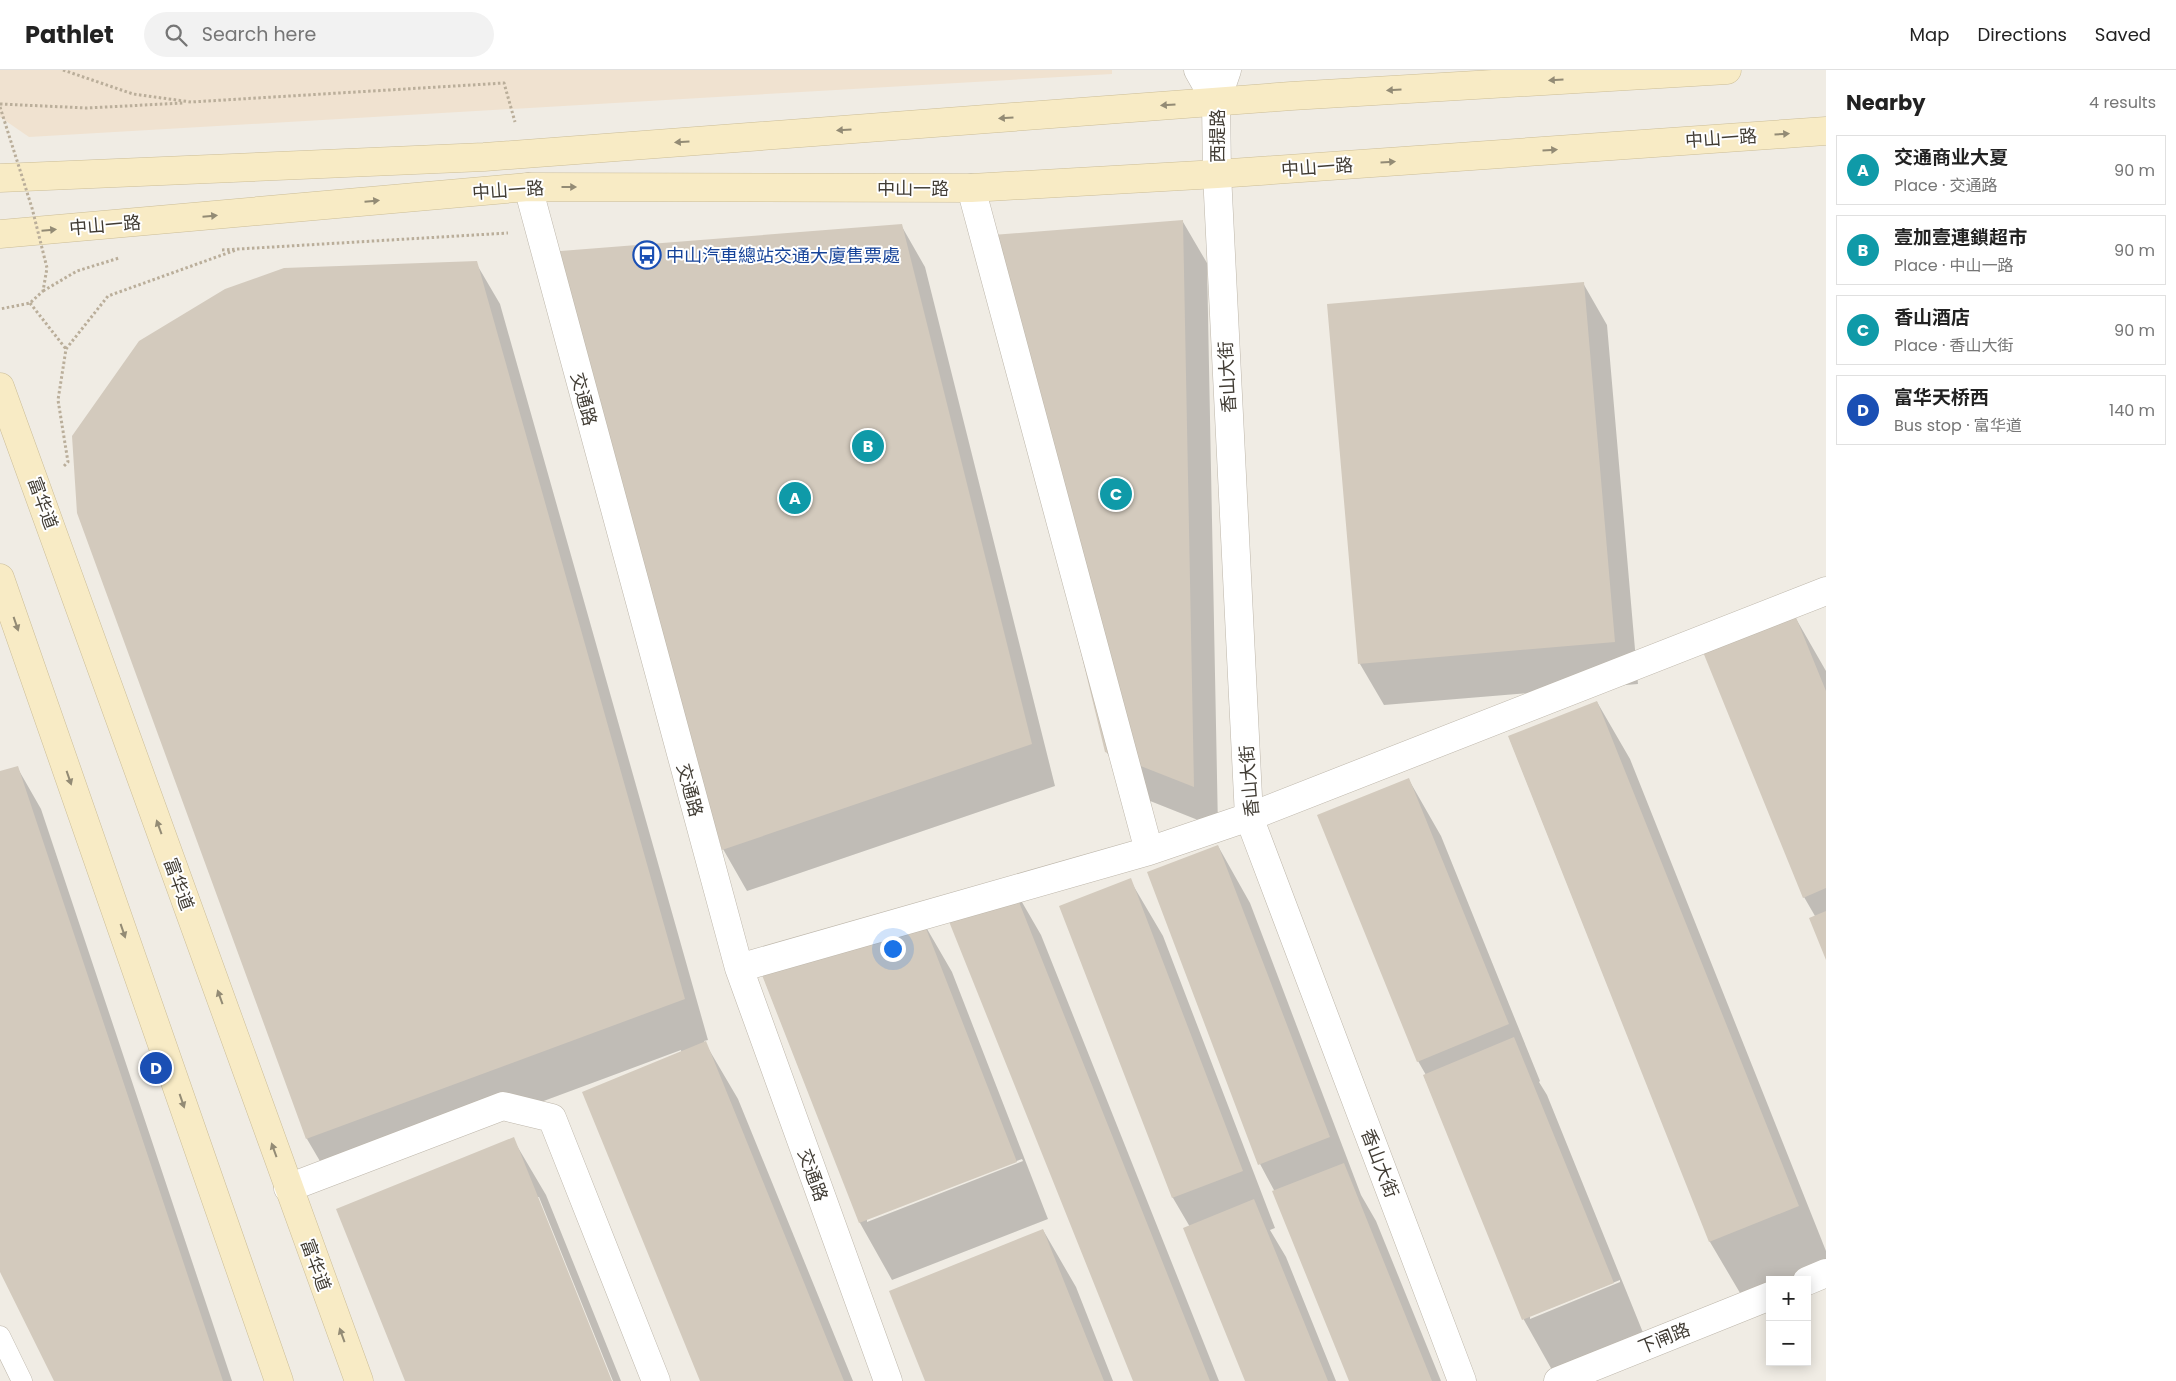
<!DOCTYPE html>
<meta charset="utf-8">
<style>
body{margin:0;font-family:Poppins,"Noto Sans SC",sans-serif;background:#f2f2f2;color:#222}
.controls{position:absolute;right:15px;bottom:15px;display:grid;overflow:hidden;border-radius:0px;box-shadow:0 2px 12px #0003}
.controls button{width:45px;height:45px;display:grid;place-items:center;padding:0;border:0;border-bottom:1px solid #e0e0e0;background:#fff;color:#222;font:25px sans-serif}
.you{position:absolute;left:892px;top:878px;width:18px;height:18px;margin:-12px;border:4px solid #fff;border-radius:50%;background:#1a73e8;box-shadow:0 0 0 8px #1a73e833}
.badge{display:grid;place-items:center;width:32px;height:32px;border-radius:50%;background:#e44027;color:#fff;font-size:16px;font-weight:700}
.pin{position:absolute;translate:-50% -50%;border:2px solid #fff;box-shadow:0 1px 5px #0006}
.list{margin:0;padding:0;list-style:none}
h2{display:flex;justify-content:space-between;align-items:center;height:65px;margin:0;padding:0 20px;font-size:21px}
h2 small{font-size:16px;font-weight:400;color:#767676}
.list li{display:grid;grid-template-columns:32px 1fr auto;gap:15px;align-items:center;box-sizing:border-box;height:70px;margin:0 10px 10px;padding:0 10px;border:1px solid #e0e0e0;border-radius:0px}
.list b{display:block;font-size:19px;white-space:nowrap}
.list p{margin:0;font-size:16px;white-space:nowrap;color:#767676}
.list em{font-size:16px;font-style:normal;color:#767676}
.icon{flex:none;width:28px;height:28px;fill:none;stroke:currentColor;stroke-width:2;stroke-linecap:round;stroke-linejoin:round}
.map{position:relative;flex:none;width:1826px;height:1311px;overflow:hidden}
header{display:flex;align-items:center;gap:30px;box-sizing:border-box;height:70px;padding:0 25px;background:#fff;border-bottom:1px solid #e0e0e0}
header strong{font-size:24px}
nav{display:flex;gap:28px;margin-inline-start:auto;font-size:18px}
.search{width:350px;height:45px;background:#f2f2f2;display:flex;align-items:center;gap:12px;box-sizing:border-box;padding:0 18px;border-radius:28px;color:#767676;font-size:19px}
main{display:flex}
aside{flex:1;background:#fff}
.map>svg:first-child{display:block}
.commercial{fill:#f0e2d0}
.shadow{fill:#0003;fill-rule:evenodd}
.building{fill:#d3cabd}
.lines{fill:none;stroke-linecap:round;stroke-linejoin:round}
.service-casing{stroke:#bdb6aa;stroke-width:21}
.minor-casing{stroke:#bdb6aa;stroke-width:29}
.tertiary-casing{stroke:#bdb6aa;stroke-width:29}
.secondary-casing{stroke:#cbbd97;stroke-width:29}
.path{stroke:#baae9a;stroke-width:3;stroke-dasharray:2.5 2.5;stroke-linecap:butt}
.service{stroke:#fff;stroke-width:20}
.minor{stroke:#fff;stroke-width:28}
.tertiary{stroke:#fff;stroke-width:28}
.secondary{stroke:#f8ebc5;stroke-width:28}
.path-bridge{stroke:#baae9a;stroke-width:3;stroke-dasharray:2.5 2.5;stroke-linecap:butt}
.oneway{fill:#938b75}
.labels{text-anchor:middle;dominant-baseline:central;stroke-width:4;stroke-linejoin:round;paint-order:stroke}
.street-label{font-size:18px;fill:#413c34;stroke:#fff}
.transit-label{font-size:18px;fill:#164399;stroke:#fff;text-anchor:start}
</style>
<header>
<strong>Pathlet</strong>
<div class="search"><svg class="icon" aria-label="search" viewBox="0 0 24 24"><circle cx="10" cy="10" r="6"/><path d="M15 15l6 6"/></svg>Search here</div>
<nav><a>Map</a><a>Directions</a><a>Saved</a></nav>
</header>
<main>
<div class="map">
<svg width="1826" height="1311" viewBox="0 0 1826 1311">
<rect width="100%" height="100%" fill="#f0ece4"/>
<path class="commercial" d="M0 0H1112V4L29 67 0 47Z"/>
<path class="shadow" d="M1183 152 1207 193 1218 758 1130 723 1106 681Z
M901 155 925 197 1055 716 747 821 723 779Z
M476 193 500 234 708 970 704 971 738 1029 853 1311H701L681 980 331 1110 307 1069Z
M1583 213 1607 255 1638 614 1384 635 1360 594Z
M1795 547 1826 601V887L1815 846 1804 827Z
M1597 632 1630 689 1826 1181V1195L1789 1210H1770V1218L1743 1228 1710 1172 1509 667Z
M17 697 41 739 232 1311H55L0 1199V703Z
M1409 710 1441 766 1540 1011 1539 1012 1547 1025 1646 1270 1556 1307 1524 1250 1424 1006 1426 1005 1418 991ZM1620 1210V1212L1530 1249V1246Z
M1218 776 1250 833 1361 1125 1376 1151 1441 1311H1351L1275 1122 1260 1094Z
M1008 808 1041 865 1219 1311H1134Z
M1130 810 1163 866 1275 1158 1270 1160 1286 1187 1336 1311H1246L1190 1157 1173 1128 1061 836Z
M919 845 952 902 1048 1149 892 1210 860 1153 763 906ZM1022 1089 1023 1091 867 1152V1149Z
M513 1069 546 1125 621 1311H613L539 1127H537L610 1311H407Z
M1043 1160 1076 1217 1113 1311H927Z"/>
<path class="building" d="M1183 150 1194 717 1105 682 980 166Z
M902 154 1032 674 722 780 548 182Z
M477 191 685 929 306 1069 77 443 72 366 139 271 225 219 284 198Z
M1584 212 1615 572 1358 594 1327 234Z
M1795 545 1826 621V818L1803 828 1703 582Z
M1597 631 1799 1136 1709 1172 1508 666Z
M18 696 223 1311H54L0 1202V701Z
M1409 708 1509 954 1417 992 1317 745Z
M1218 775 1330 1067 1258 1095 1147 802Z
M1009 807 1210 1311H1133L942 834Z
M1131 808 1243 1101 1172 1128 1059 836Z
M1826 841V890L1809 848Z
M920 843 1017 1092 859 1153 762 905Z
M1514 967 1614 1213 1522 1250 1423 1005Z
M706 971 844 1311H700L582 1022Z
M514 1067 612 1311H405L336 1139Z
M1344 1093 1432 1311H1349L1272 1121Z
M1254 1129 1328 1311H1245L1183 1158Z
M1043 1159 1104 1311H925L889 1221Z"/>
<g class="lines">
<g class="service-casing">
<path id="service" d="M0 1266 22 1311"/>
</g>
<g class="minor-casing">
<path id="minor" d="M528 117 739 898 888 1311
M1149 781 1249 747 1826 521
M739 898 1149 781 971 118
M288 1118 503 1036 552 1048 656 1311
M1807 1211 1826 1203
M1558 1311 1770 1226"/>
</g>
<g class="tertiary-casing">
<path id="tertiary" d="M1198 0 1216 32
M1227 0 1216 32 1217 104 1249 747 1462 1311"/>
</g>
<g class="secondary-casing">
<path id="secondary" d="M0 108 484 87 1291 26 1727 0
M0 164 528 117 971 118 1217 104 1826 61
M0 317 359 1311
M0 508 279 1311"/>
</g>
<path class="path" d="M63 0 133 24 191 32 504 13 515 52
M0 34 87 38 183 33
M222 180 508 163
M43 221 77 201 119 188
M30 233 66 279
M64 396 68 392 58 330 66 279 108 226 236 180"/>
<use href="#service" class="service"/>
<use href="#minor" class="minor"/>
<use href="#tertiary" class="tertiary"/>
<use href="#secondary" class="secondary"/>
<path class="path-bridge" d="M0 37 32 138 47 198 43 221 30 233 0 239"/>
</g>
<defs><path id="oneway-solid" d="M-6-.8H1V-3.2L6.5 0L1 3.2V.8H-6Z" transform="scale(1.25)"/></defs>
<g class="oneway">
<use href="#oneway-solid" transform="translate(1556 10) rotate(177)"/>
<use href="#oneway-solid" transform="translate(1394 20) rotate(177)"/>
<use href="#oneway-solid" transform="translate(1168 35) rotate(176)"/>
<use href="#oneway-solid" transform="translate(1006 48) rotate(176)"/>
<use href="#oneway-solid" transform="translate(844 60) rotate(176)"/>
<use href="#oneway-solid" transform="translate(1782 64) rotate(-4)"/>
<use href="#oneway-solid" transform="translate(682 72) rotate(176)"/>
<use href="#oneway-solid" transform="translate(1550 80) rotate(-4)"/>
<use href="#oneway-solid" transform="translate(1388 92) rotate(-4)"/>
<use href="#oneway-solid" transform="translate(569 117)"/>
<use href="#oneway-solid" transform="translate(372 131) rotate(-5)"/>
<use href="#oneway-solid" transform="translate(210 146) rotate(-5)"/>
<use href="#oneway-solid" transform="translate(49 160) rotate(-5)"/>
<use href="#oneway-solid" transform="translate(16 554) rotate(71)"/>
<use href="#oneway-solid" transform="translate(69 708) rotate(71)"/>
<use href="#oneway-solid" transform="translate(159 757) rotate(-110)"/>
<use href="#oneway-solid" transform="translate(123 861) rotate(71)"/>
<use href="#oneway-solid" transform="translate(220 927) rotate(-110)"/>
<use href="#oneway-solid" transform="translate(182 1031) rotate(71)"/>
<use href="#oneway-solid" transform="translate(274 1080) rotate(-110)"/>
<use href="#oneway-solid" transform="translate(342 1265) rotate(-110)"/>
</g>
<defs>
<g id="bus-ring" transform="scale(1.4375)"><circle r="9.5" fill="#fff" stroke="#1a4fb4" stroke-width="1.5"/><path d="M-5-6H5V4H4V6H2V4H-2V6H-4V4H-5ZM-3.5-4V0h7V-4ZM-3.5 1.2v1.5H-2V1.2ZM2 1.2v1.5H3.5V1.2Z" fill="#1a4fb4"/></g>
</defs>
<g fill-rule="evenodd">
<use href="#bus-ring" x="647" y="185"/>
</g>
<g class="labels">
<g class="street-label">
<text transform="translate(1217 66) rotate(-90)">西提路</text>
<text transform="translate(1721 68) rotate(-4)">中山一路</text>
<text transform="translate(1317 97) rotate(-4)">中山一路</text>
<text x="913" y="118">中山一路</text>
<text transform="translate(508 120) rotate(-4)">中山一路</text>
<text transform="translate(105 155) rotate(-5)">中山一路</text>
<text transform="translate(1227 307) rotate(-93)">香山大街</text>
<text transform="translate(584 329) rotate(75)">交通路</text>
<text transform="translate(43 433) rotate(70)">富华道</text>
<text transform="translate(1249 711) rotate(-95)">香山大街</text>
<text transform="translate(690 720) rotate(75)">交通路</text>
<text transform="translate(179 814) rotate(70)">富华道</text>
<text transform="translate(1380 1093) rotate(69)">香山大街</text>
<text transform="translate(813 1105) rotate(70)">交通路</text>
<text transform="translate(316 1195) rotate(70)">富华道</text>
<text transform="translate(1664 1268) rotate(-22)">下闸路</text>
</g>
<g class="transit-label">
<text x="666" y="185">中山汽車總站交通大廈售票處</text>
</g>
</g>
</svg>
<div class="controls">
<button>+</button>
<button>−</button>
</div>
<div class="you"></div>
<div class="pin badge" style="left:795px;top:428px;background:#0f9aa8">A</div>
<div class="pin badge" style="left:868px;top:376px;background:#0f9aa8">B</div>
<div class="pin badge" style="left:1116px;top:424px;background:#0f9aa8">C</div>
<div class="pin badge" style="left:156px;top:998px;background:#1a4fb4">D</div>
</div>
<aside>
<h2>Nearby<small>4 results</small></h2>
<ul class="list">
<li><span class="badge" style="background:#0f9aa8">A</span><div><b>交通商业大夏</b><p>Place · 交通路</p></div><em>90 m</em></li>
<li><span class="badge" style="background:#0f9aa8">B</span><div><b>壹加壹連鎖超市</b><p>Place · 中山一路</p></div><em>90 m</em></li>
<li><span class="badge" style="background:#0f9aa8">C</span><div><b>香山酒店</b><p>Place · 香山大街</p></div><em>90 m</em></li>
<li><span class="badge" style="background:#1a4fb4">D</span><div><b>富华天桥西</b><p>Bus stop · 富华道</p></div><em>140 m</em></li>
</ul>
</aside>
</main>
